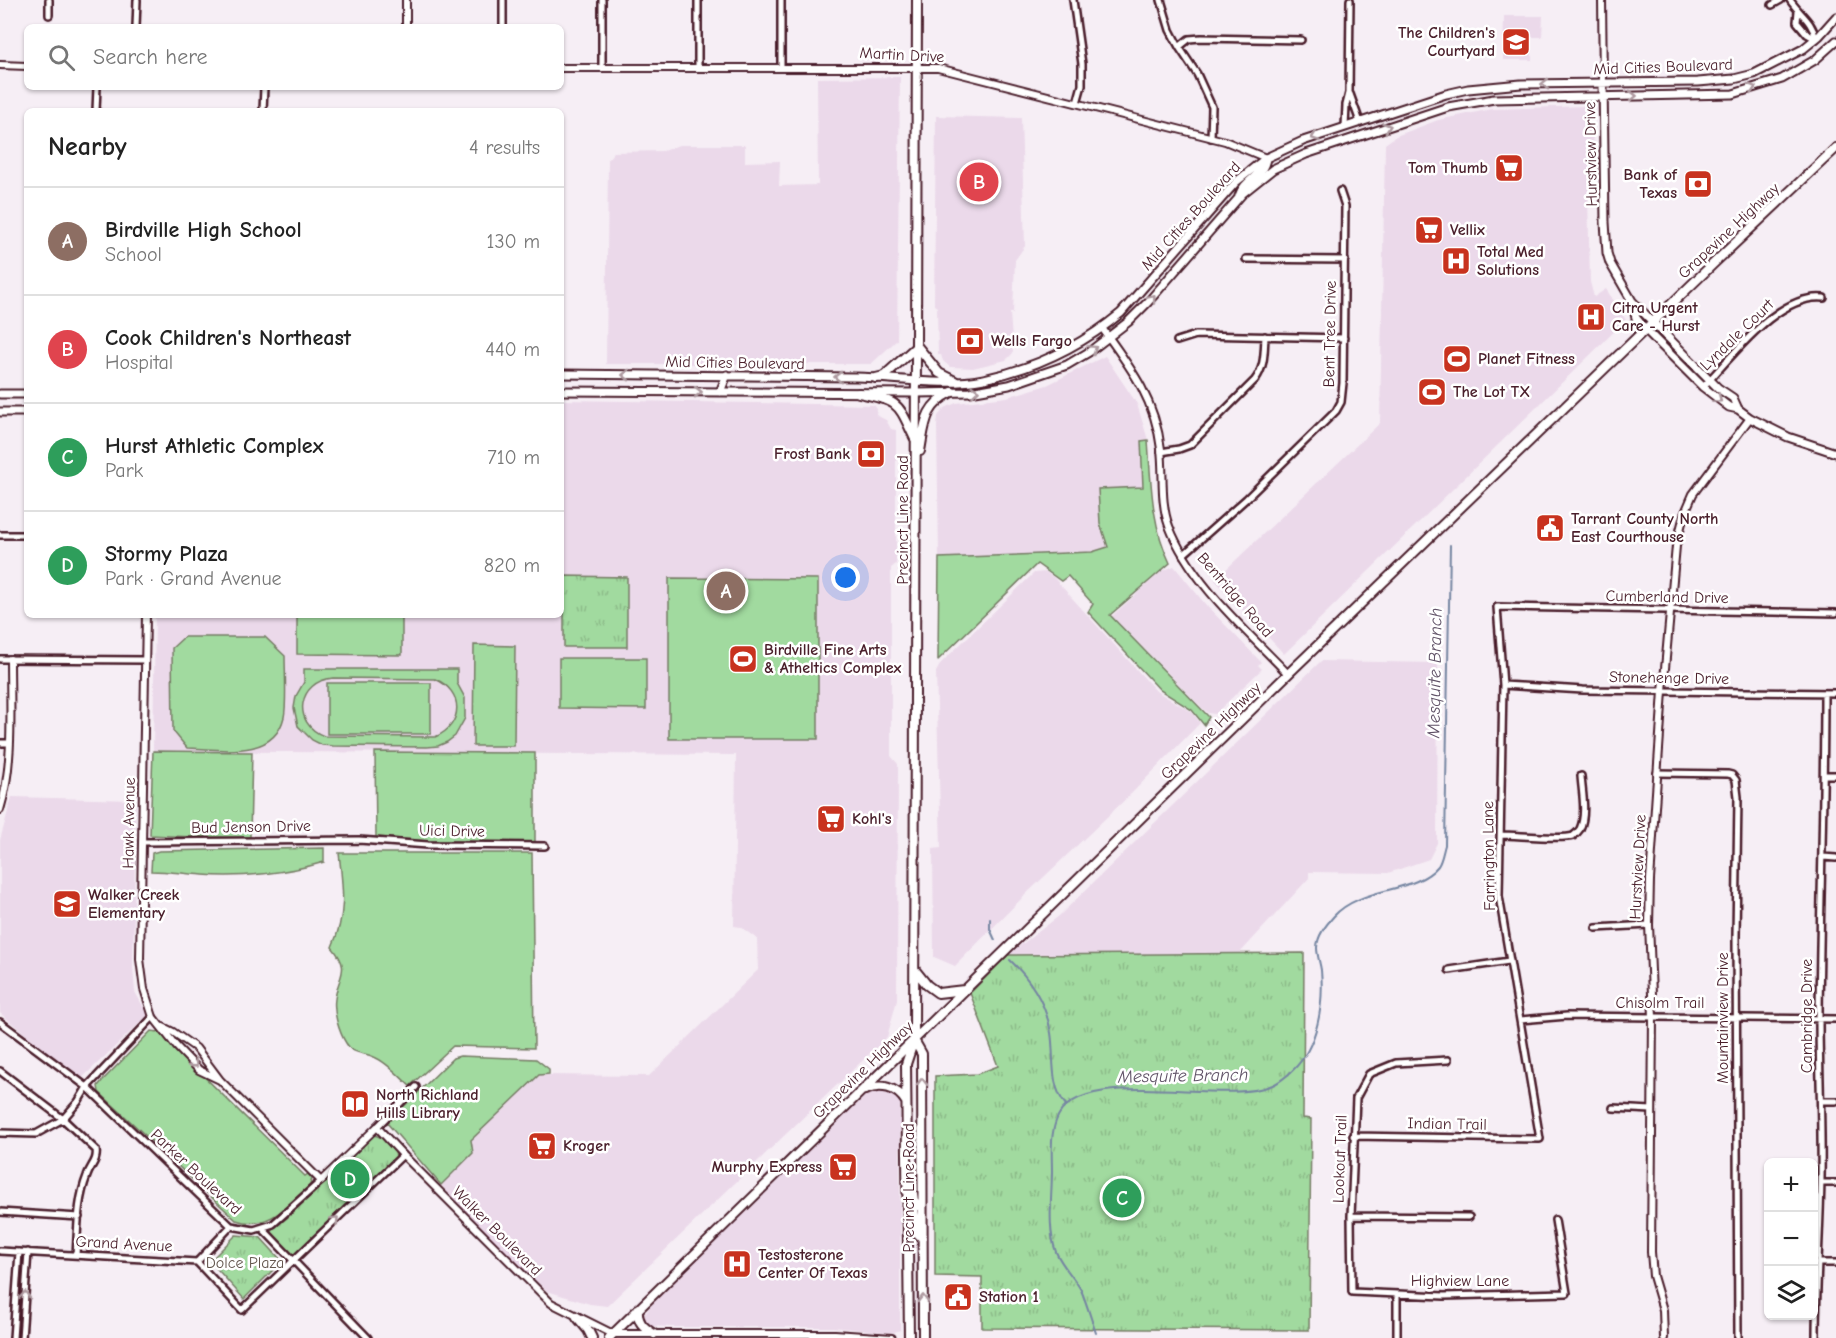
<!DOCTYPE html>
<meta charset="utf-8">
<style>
body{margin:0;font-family:"Comic Neue",sans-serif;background:#f6f6f6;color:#222}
.controls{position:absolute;right:18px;bottom:18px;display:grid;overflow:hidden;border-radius:9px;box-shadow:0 2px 4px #0004}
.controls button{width:54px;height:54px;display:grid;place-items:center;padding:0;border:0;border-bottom:2px solid #e0e0e0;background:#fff;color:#222;font:30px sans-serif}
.you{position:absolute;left:846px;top:578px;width:21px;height:21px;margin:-15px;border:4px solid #fff;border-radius:50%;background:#1a73e8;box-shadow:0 0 0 9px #1a73e833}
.badge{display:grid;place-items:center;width:39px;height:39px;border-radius:50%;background:#c8321e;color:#fff;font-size:20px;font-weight:700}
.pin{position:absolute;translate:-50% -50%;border:3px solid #fff;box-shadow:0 2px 6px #0006}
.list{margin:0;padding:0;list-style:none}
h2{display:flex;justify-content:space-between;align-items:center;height:78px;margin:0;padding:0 24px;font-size:26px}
h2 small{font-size:20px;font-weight:400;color:#767676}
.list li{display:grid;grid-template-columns:39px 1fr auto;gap:18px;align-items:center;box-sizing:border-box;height:108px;padding:0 24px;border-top:2px solid #e0e0e0}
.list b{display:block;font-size:22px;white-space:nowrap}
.list p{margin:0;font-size:20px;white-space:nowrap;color:#767676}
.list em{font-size:20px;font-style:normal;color:#767676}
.icon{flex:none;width:33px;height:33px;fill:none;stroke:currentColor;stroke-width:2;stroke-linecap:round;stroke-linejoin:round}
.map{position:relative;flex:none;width:1836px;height:1338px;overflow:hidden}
.search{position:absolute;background:#fff;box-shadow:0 2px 4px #0004;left:24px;top:24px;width:540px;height:66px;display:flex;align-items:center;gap:15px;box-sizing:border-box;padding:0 21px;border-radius:9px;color:#767676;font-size:22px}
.panel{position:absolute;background:#fff;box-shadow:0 2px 4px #0004;left:24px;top:108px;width:540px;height:510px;border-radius:9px}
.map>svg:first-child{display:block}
.built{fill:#ebd9ea}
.grass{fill:#a1da9f;stroke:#767c65;stroke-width:1.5;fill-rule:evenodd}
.park{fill:url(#park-tufts);stroke:#767c65;stroke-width:1.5}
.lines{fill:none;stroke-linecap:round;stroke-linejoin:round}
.stream{stroke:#7686a2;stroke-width:2}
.minor-casing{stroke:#4a1f2b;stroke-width:10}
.tertiary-casing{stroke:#4a1f2b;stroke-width:10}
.secondary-casing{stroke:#4a1f2b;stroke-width:11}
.primary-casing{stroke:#4a1f2b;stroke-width:12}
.minor{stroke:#fff;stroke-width:5}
.tertiary{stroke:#fff;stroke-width:6}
.secondary{stroke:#fff;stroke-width:7}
.primary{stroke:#fff;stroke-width:8}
.oneway{stroke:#ae9aa0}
.labels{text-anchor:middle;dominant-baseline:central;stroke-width:5;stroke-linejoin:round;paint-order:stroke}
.poi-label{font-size:16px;font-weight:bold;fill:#4a1f2b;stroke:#fff;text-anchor:start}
.street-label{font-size:16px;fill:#4a1f2b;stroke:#fff}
.park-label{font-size:16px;fill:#64574e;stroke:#fff}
.water-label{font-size:18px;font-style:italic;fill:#605267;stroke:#fff}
</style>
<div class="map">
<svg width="1836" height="1338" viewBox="0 0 1836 1338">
<defs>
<pattern id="park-tufts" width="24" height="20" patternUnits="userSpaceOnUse" patternTransform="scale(1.5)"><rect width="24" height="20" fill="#a1da9f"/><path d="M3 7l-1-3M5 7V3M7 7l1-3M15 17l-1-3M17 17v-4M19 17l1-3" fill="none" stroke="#8cbb89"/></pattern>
</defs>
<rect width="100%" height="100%" fill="#f6eef5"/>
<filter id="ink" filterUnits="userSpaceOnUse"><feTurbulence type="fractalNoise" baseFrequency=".0167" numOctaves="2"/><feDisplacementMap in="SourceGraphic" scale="12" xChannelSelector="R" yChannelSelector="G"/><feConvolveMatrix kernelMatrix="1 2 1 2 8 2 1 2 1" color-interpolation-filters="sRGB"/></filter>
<g filter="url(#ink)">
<path class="built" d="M1504 16H1543L1542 37H1528V47H1532V60H1503Z
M900 77 897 340 871 364H606L608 159 614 152 663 151 679 145H745V162L780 161 779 186 818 185 817 78Z
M1587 106 1591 108 1593 114 1592 185 1588 196 1590 282 1594 297 1606 289 1626 320 1284 654 1215 580 1380 423 1385 144 1396 136 1438 120 1492 109Z
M936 116 1021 118 1025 246 1015 260 1013 313H1010L1013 353 1006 360 973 368 950 367 943 361 941 355H938L937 307 934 305Z
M1105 356 1137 404 1148 440 1141 442 1143 487 1100 523 1108 547 1092 552 939 558 937 426 938 416 945 408 956 403 1007 397 1047 385Z
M561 400 874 405 877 409 876 415 886 420 891 429 896 430V564L891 568V756L898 764 897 1000 887 1037 607 1306 590 1304 547 1291 490 1238 441 1185 473 1153 471 1140 539 1075 649 1076 758 970 757 939 741 927 734 926 736 755 153 751 155 615H561Z
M1174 566 1206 605 1261 662 1258 665 1262 669 1215 714 1208 713 1202 708 1112 616 1162 571Z
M1046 572 1054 578 1156 691 1192 712 1200 723 1132 793 1024 896 955 966 934 957 933 849 941 848 936 672 941 663 1034 573Z
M1321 661 1438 663 1437 843 1429 859 1388 873 1309 872V878L1239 954 1008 955 1059 916Z
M12 797 136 800 133 968 135 992 148 1015 80 1080 0 1013V840Z
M883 1089 897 1096 900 1104V1330L892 1333 833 1327H673L651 1326 648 1324 645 1320V1314L652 1304 868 1093Z"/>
<path class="grass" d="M1148 440C1151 482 1151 525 1170 563L1110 615 1209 717 1204 725 1192 710 1160 690 1088 612 1093 604 1068 576 1061 581 1037 564 938 660 939 558 1092 552 1108 547 1100 523 1098 489 1143 487 1141 441Z
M669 578 818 579V739H669Z
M297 615H402V655L297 654Z
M184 637H265L285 656C285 671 287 704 284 717 274 760 220 749 187 748L173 731 172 648Z
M474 645 515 646 514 746H473Z
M559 658H646V709L559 708Z
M304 669H457V683L465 698V718L455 736 447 742 438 746 427 747 333 746 322 745 312 740 298 726 294 708 296 696 304 682ZM333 678 435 679C464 691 464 725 435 737L324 736C291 723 298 681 333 678Z
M327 683H431V734H327Z
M153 751 252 752 250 837C216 838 184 837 150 835Z
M375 752 535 753V842L427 841 376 837Z
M324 848V862C288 873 241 878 203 875 185 874 169 871 151 871L152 853 159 851Z
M339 853H532L534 1048 453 1046 410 1086C400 1077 387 1062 374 1057 363 1052 353 1055 346 1043 339 1032 333 1012 335 999 338 974 352 971 332 947 347 914 343 888 339 853Z
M151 1031 159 1032 305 1176 308 1174 312 1179 310 1185C288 1205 269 1231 236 1220L99 1092 98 1086 102 1081Z
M460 1056 536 1059 549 1069V1074L539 1075 471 1140 473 1153 441 1185 387 1123 453 1058Z"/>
<path class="park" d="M564 576 627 577V647H564Z
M1304 953 1303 1118 1311 1119 1309 1330 982 1328V1277L935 1276V1076L977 1074 998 1066 970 993 1008 955Z
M373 1135C383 1136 395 1147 396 1157L296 1255 291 1254 272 1234V1229L287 1218Z
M236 1235 260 1237 282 1261 244 1299 210 1261Z"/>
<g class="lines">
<path class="stream" d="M990 919V929L995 940
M1010 960C1031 980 1046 1003 1051 1033 1055 1057 1049 1085 1066 1105
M1096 1333C1091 1319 1087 1304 1081 1290 1074 1277 1062 1266 1056 1252 1047 1228 1052 1196 1052 1171 1052 1155 1050 1137 1056 1121 1076 1063 1221 1106 1270 1086 1277 1084 1287 1076 1292 1071 1318 1047 1324 1004 1321 970 1320 963 1317 955 1317 948 1317 936 1326 925 1334 916 1361 886 1415 894 1438 866 1442 860 1443 851 1445 845L1450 545"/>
<g class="minor-casing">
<path id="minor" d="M503 0V27
M781 0V67
M1073 0 1082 64V85L1077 103
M1161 0 1170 30 1179 47 1197 74 1212 107 1211 138
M1790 0C1800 15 1812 20 1816 39
M1772 5 1781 0
M1798 11 1797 22 1807 34 1816 39
M49 15V0
M136 27 137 0
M1179 47 1189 39 1201 38 1301 40
M698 67V0
M602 68V0
M1350 94 1360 122
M96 111 97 87
M263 111 264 87
M1345 127 1346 105 1349 93 1350 0
M1246 259 1345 260
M1177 341 1196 335 1344 338
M1703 387C1733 356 1778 293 1824 298
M1161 452 1179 449 1190 445 1255 380C1265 366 1264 353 1265 336
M0 535H27
M1183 555 1246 499 1336 411 1341 402 1343 383 1345 206 1340 191
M0 659 145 660
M1503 685 1583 690 1836 693
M0 743H9
M1657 773 1728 774 1732 775 1736 780 1738 797 1736 936 1738 1338
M1824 775H1836
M1501 835C1516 835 1561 840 1573 836 1576 834 1578 832 1580 829 1587 814 1582 792 1581 776
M142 842 359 840 428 845 545 846
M1823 857 1836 858
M1596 928 1649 925
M1449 970 1509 961
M1520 1020 1567 1016 1836 1019
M0 1022 87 1087 231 1226 254 1230 273 1224 321 1181
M1448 1060 1396 1063 1369 1074 1356 1098 1351 1216 1352 1292 1444 1296 1567 1293 1555 1220
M0 1071 63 1119 96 1150C98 1161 90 1166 87 1176 77 1201 78 1228 76 1255
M1821 1101H1836
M1613 1108 1652 1110
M377 1127 416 1087
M0 1133 36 1134 63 1119 78 1102 87 1087 153 1017
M1353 1136 1540 1139 1499 896 1503 685 1497 607 1836 613
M1821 1183H1836
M0 1212 79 1217
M1351 1216 1469 1217
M263 1229 368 1338
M0 1251 197 1262 231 1226
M197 1262 242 1310 403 1155
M1816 1263H1836
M1397 1294V1338
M13 1338 19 1252
M22 1338 28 1252
M1816 1338C1816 1285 1820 1232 1821 1179 1822 1125 1819 1070 1819 1016 1820 908 1824 801 1824 693"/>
</g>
<g class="tertiary-casing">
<path id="tertiary" d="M1602 0 1603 83
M406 27V0
M0 65 27 66
M561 68H938L1225 141 1266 158
M1102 328C1131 368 1155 399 1161 449 1164 475 1160 502 1169 526 1191 583 1246 630 1288 674
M146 615 140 959 144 989 153 1017 176 1046 199 1070 220 1080
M0 810C14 764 10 707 10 659
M163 1027 173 1032 196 1048 220 1080 321 1181 377 1127 403 1155 551 1303 613 1334H835L892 1338
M1664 1338 1663 1310 1653 1276 1651 1252 1653 1017 1649 925 1650 880 1663 691 1676 546 1684 515 1693 494 1750 418"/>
</g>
<g class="secondary-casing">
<path id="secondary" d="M1603 83 1605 222 1607 253 1610 263 1632 301 1718 388 1733 398 1738 409
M1239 196C1244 179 1264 176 1266 158
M1632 301 1636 318 1645 329 1703 387 1729 407 1738 409 1750 418 1788 437 1836 453
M561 374C660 375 758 376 856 377 898 378 943 387 984 379 1036 368 1080 347 1121 313L1236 182 1266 158 1303 141 1446 94 1468 89 1521 84 1698 82 1734 79 1754 74 1803 49 1819 36 1836 17
M561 391 917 393 970 392 1009 385 1067 365 1089 352 1128 322 1148 302 1243 193 1273 169 1306 154 1448 107 1494 99 1733 94 1782 79 1815 60 1836 41
M720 392 727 375
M0 394H27
M0 412H27"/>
</g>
<g class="primary-casing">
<path id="primary" d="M876 378 884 376 917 346 939 373 955 381
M859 393C901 402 897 402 915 439
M920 451C925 424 924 406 952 392
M915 970 927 985 938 993 964 990
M914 1040 922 1054 923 1338
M865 1090C881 1083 897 1087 906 1102
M910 1172 914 1201 922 1208
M907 1208 914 1211 917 1233 922 1238
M638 1309C637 1322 643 1327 654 1334
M577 1317 588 1330 592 1338
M609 1338 1288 674 1713 264 1836 148
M909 1338 906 1064 914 1040 917 0"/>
</g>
<use href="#minor" class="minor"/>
<use href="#tertiary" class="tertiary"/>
<use href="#secondary" class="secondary"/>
<use href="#primary" class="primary"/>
</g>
<defs><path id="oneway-chevron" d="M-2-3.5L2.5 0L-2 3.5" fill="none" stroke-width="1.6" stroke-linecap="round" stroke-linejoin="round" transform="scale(1.5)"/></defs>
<g class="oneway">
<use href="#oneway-chevron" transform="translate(1545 84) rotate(179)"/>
<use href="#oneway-chevron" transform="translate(1752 88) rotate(-16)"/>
<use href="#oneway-chevron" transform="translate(1633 96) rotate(-1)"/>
<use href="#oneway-chevron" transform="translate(1387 127) rotate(-18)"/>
<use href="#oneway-chevron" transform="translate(1315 137) rotate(161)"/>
<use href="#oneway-chevron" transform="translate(1152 298) rotate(-49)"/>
<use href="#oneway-chevron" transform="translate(1093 349) rotate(-34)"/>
<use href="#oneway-chevron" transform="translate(626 375) rotate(-180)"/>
<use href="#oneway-chevron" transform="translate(838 377) rotate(-179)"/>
<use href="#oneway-chevron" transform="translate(975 391) rotate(-5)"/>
<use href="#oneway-chevron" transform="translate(698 392)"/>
<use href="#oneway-chevron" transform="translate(1718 399) rotate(37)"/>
<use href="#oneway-chevron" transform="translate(194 1064) rotate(43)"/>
<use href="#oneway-chevron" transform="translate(922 1082) rotate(-90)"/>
<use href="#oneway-chevron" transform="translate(335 1220) rotate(-44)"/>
<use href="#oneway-chevron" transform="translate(25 1295) rotate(-87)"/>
<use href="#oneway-chevron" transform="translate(923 1299) rotate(-90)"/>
</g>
</g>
<defs>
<g id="school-square" transform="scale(1.5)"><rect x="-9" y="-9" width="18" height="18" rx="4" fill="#c8321e" stroke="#fff"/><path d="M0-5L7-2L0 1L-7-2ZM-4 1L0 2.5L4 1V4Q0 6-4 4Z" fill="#fff"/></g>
<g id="supermarket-square" transform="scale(1.5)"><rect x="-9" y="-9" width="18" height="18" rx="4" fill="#c8321e" stroke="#fff"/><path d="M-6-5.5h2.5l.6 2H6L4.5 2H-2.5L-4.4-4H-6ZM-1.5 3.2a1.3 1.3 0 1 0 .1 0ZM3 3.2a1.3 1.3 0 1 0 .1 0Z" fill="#fff"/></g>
<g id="bank-square" transform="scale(1.5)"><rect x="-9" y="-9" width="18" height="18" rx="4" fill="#c8321e" stroke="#fff"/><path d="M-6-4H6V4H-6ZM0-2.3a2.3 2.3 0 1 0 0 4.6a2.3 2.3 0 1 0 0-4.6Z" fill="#fff"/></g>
<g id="hospital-square" transform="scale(1.5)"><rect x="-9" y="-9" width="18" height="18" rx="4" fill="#c8321e" stroke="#fff"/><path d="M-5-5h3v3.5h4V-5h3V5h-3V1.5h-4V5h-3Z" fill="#fff"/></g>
<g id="stadium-square" transform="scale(1.5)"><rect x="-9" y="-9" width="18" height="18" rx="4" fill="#c8321e" stroke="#fff"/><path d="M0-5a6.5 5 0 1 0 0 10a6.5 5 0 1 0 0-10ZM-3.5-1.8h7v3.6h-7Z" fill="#fff"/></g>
<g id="civic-square" transform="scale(1.5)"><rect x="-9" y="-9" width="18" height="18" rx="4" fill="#c8321e" stroke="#fff"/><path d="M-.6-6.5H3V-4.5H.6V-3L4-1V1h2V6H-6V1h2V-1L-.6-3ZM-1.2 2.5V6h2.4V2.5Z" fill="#fff"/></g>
<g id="library-square" transform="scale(1.5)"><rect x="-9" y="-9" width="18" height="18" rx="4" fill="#c8321e" stroke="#fff"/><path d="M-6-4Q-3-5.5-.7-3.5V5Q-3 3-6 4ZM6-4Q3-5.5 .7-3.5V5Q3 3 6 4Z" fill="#fff"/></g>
</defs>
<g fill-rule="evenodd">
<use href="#school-square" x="1516" y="42"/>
<use href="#supermarket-square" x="1509" y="168"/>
<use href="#bank-square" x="1698" y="184"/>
<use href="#supermarket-square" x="1429" y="230"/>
<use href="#hospital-square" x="1456" y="261"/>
<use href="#hospital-square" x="1591" y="317"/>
<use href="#bank-square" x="970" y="341"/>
<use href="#stadium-square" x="1457" y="359"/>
<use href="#stadium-square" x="1432" y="392"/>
<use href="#bank-square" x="871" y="454"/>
<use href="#civic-square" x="1550" y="528"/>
<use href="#stadium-square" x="743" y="659"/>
<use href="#supermarket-square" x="831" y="819"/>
<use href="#school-square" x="67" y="904"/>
<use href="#library-square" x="355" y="1104"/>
<use href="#supermarket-square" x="542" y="1146"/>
<use href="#supermarket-square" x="843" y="1167"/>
<use href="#hospital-square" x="737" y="1264"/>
<use href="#civic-square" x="958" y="1297"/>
</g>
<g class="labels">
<g class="poi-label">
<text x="1495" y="33" text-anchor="end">The Children's<tspan x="1495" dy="18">Courtyard</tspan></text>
<text x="1488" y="168" text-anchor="end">Tom Thumb</text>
<text x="1677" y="175" text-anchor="end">Bank of<tspan x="1677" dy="18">Texas</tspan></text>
<text x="1450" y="230">Vellix</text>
<text x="1477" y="252">Total Med<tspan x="1477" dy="18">Solutions</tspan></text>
<text x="1612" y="308">Citra Urgent<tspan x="1612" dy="18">Care - Hurst</tspan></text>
<text x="991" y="341">Wells Fargo</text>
<text x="1478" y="359">Planet Fitness</text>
<text x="1453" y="392">The Lot TX</text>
<text x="850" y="454" text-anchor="end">Frost Bank</text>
<text x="1571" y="519">Tarrant County North<tspan x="1571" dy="18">East Courthouse</tspan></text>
<text x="764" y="650">Birdville Fine Arts<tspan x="764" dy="18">&amp; Atheltics Complex</tspan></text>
<text x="852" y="819">Kohl's</text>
<text x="88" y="895">Walker Creek<tspan x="88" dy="18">Elementary</tspan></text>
<text x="376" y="1095">North Richland<tspan x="376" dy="18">Hills Library</tspan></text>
<text x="563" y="1146">Kroger</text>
<text x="822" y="1167" text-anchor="end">Murphy Express</text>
<text x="758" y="1255">Testosterone<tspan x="758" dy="18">Center Of Texas</tspan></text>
<text x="979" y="1297">Station 1</text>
</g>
<g class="street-label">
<text transform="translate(902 55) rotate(3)">Martin Drive</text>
<text transform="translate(1663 67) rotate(-2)">Mid Cities Boulevard</text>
<text transform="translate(1591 154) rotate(-91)">Hurstview Drive</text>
<text transform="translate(1191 216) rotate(-48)">Mid Cities Boulevard</text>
<text transform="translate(1729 231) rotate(-43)">Grapevine Highway</text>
<text transform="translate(1330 334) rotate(-89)">Bent Tree Drive</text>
<text transform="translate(1737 335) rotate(-44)">Lyndale Court</text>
<text transform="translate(735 363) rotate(1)">Mid Cities Boulevard</text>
<text transform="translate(903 520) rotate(-90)">Precinct Line Road</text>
<text transform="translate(1235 595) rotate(49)">Bentridge Road</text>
<text transform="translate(1667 597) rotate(1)">Cumberland Drive</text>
<text transform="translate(1669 678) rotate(1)">Stonehenge Drive</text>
<text transform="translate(1211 731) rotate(-44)">Grapevine Highway</text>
<text transform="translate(129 823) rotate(-89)">Hawk Avenue</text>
<text transform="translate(251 827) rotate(-1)">Bud Jenson Drive</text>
<text transform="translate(452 831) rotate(1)">Uici Drive</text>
<text transform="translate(1489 856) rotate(-91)">Farrington Lane</text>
<text transform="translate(1638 867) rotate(-87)">Hurstview Drive</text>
<text x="1660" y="1003">Chisolm Trail</text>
<text transform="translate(1807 1016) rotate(-90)">Cambridge Drive</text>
<text transform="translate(1723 1018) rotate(-90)">Mountainview Drive</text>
<text transform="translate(863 1070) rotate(-44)">Grapevine Highway</text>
<text transform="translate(1447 1124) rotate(1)">Indian Trail</text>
<text transform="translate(1340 1159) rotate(-88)">Lookout Trail</text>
<text transform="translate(196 1172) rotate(43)">Parker Boulevard</text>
<text transform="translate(909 1188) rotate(-90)">Precinct Line Road</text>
<text transform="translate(497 1231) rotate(45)">Walker Boulevard</text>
<text transform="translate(124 1244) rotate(3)">Grand Avenue</text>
<text x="1460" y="1281">Highview Lane</text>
</g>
<g class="park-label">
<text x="245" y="1263">Dolce Plaza</text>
</g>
<g class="water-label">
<text transform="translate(1435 673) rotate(-89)">Mesquite Branch</text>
<text transform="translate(1183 1076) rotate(-1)">Mesquite Branch</text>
</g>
</g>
</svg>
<div class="controls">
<button>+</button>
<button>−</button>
<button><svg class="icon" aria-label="layers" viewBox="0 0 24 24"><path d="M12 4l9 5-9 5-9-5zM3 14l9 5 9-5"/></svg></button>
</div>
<div class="you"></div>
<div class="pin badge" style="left:726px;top:591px;background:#8d6e63">A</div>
<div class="pin badge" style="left:979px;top:182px;background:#e0444e">B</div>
<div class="pin badge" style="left:1122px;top:1198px;background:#2e9e5b">C</div>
<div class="pin badge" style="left:350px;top:1179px;background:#2e9e5b">D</div>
<div class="search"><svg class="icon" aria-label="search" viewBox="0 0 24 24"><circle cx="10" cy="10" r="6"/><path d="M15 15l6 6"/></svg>Search here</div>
<section class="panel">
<h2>Nearby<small>4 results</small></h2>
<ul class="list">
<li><span class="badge" style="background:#8d6e63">A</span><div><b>Birdville High School</b><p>School</p></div><em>130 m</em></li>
<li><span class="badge" style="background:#e0444e">B</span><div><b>Cook Children's Northeast</b><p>Hospital</p></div><em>440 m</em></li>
<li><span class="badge" style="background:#2e9e5b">C</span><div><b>Hurst Athletic Complex</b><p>Park</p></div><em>710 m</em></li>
<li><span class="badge" style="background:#2e9e5b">D</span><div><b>Stormy Plaza</b><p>Park · Grand Avenue</p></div><em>820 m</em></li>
</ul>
</section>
</div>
